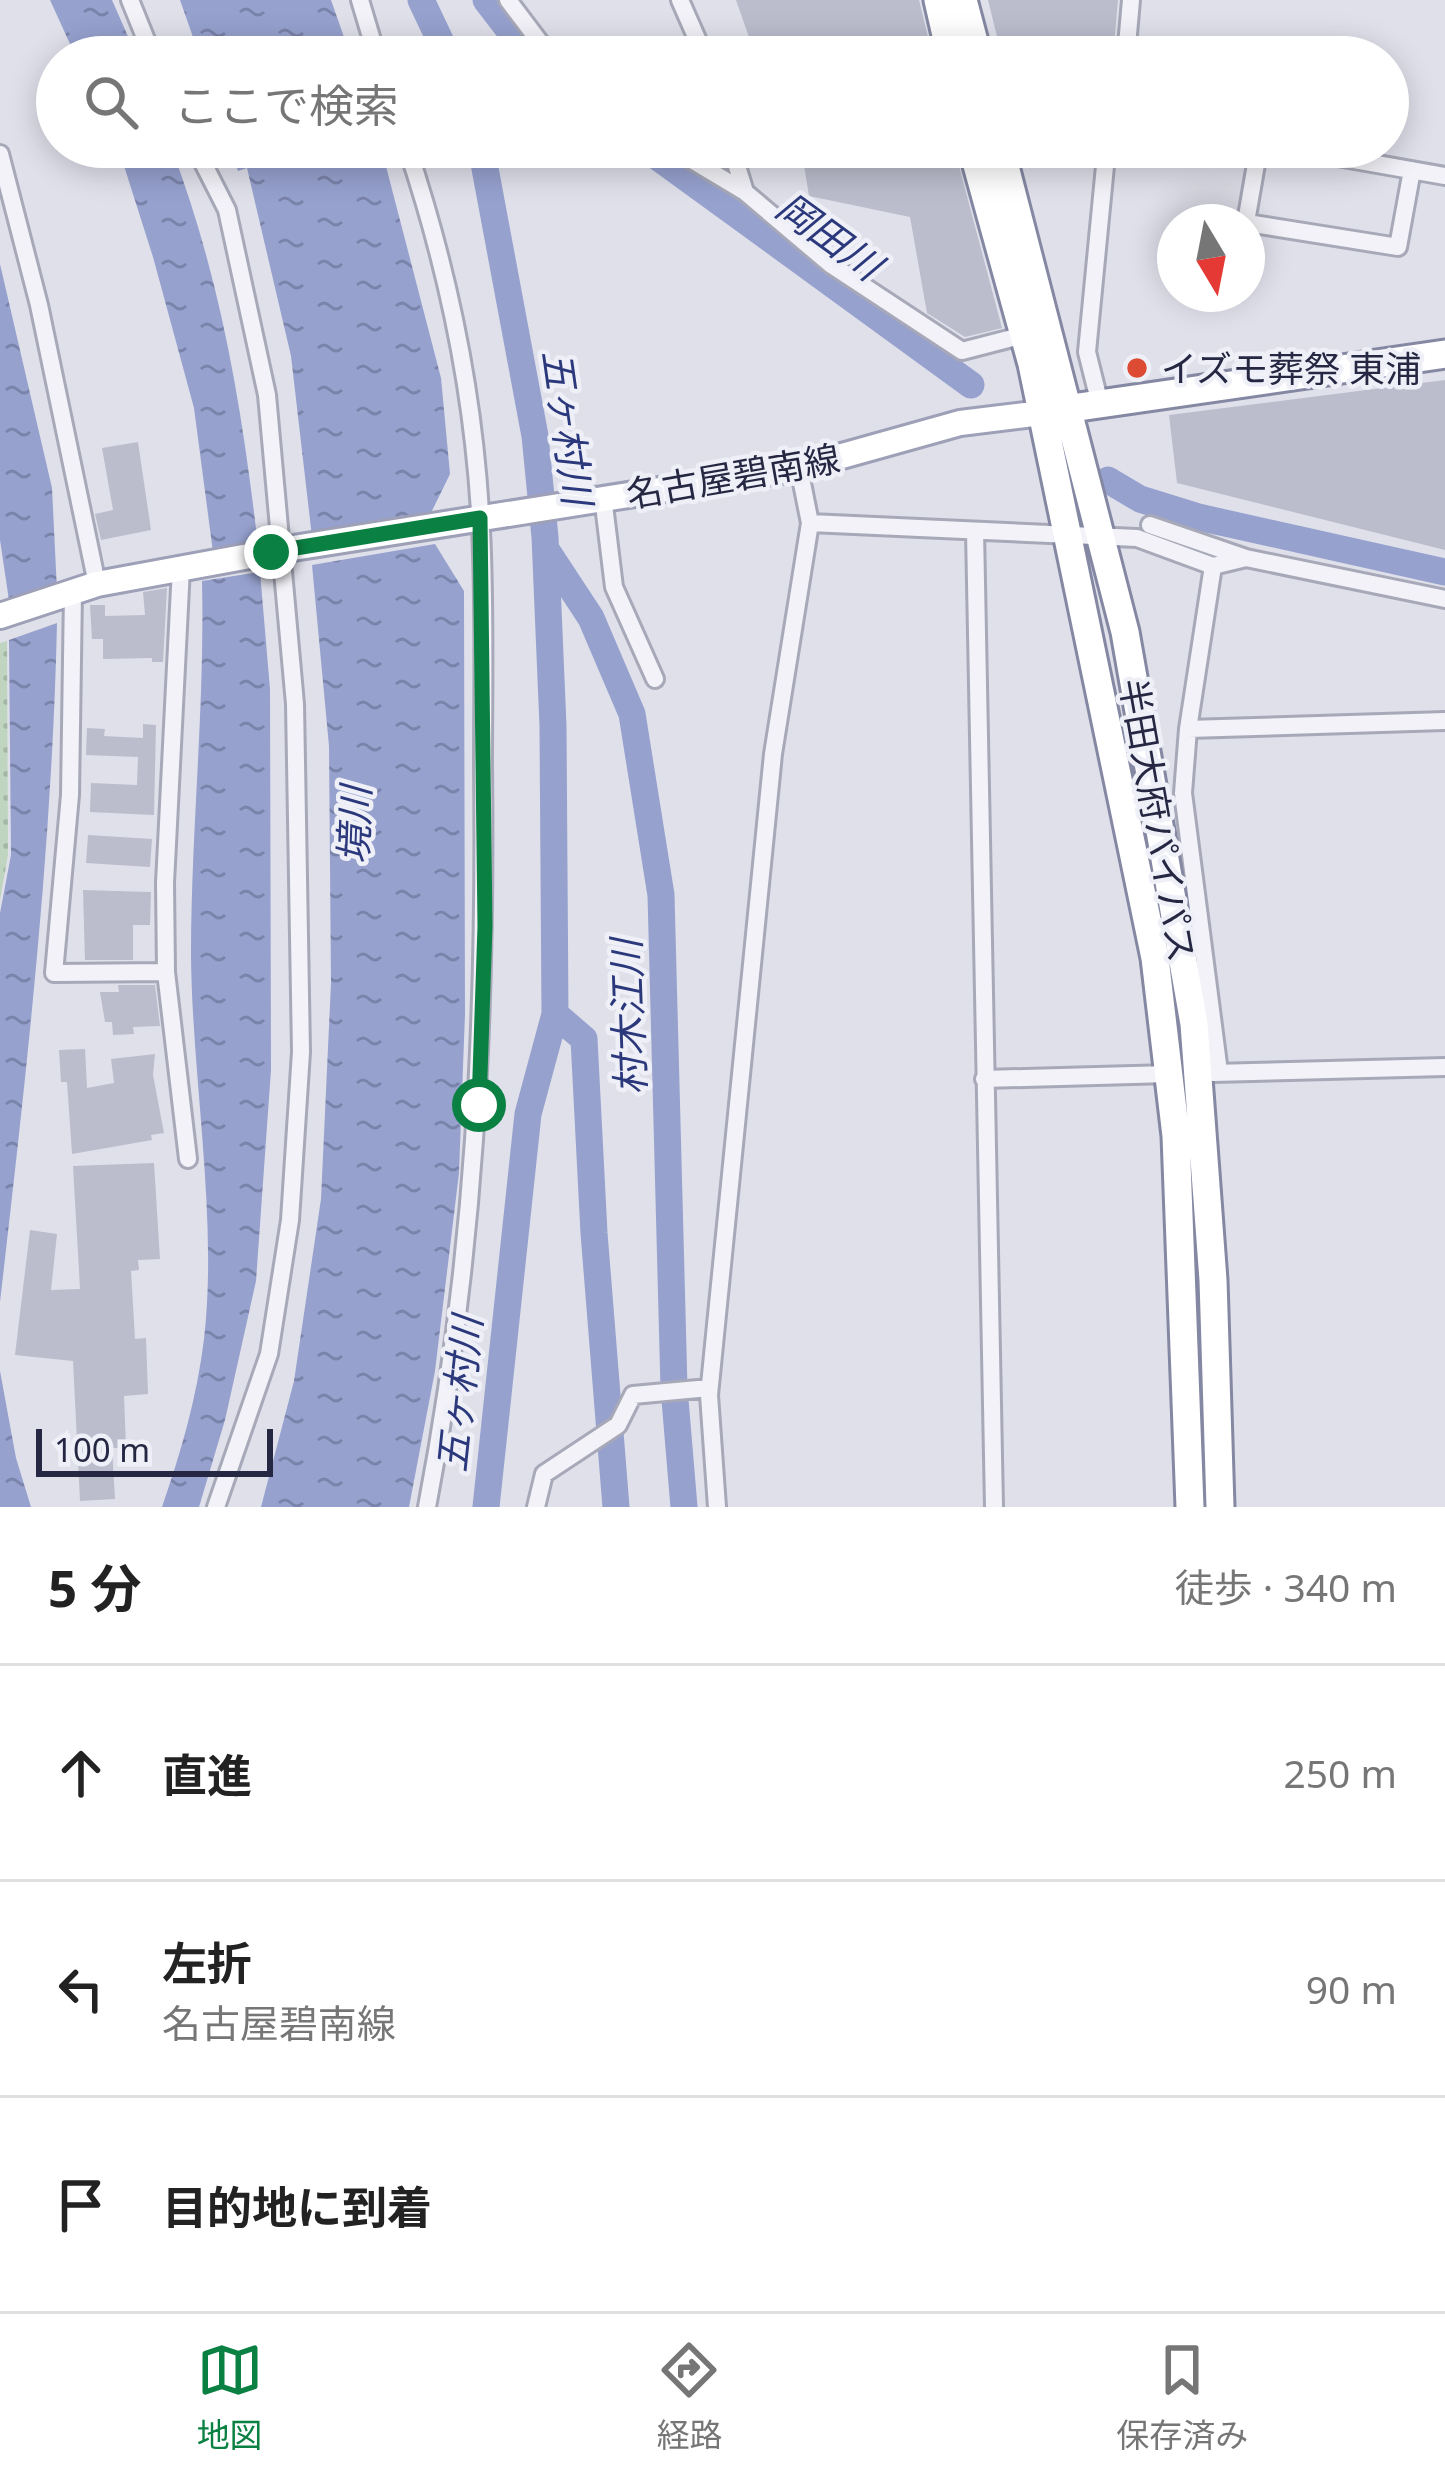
<!DOCTYPE html>
<html lang="ja">
<meta charset="utf-8">
<style>
body{margin:0;font-family:"Noto Sans","Noto Sans JP",sans-serif;background:#f6f6f6;color:#222}
.compass{position:absolute;left:1157px;top:204px;width:108px;height:108px;border-radius:50%;background:#fff;box-shadow:0 6px 30px #0003;rotate:170deg}
.scale{position:absolute;left:36px;bottom:30px;width:237px;box-sizing:border-box;padding-left:12px;border:6px solid #262843;border-top:0;font-size:33px;line-height:42px;white-space:nowrap;color:#262843;-webkit-text-stroke:9px #eff0f7;paint-order:stroke}
.stop{position:absolute;width:36px;height:36px;margin:-27px;border:9px solid #0b8043;border-radius:50%;background:#fff}
.stop.end{background:#0b8043;border-color:#fff;box-shadow:0 3px 12px #0008}
.list{margin:0;padding:0;list-style:none}
h2{display:flex;justify-content:space-between;align-items:center;height:156px;margin:0;padding:0 48px;font-size:51px}
h2 small{font-size:39px;font-weight:400;color:#767676}
.list li{display:grid;grid-template-columns:78px 1fr auto;gap:36px;align-items:center;box-sizing:border-box;height:216px;padding:0 48px;border-top:3px solid #e0e0e0}
.list b{display:block;font-size:45px;white-space:nowrap}
.list p{margin:0;font-size:39px;white-space:nowrap;color:#767676}
.list em{font-size:39px;font-style:normal;color:#767676}
.icon{flex:none;width:66px;height:66px;fill:none;stroke:currentColor;stroke-width:2;stroke-linecap:round;stroke-linejoin:round}
.map{position:relative;flex:none;width:1445px;height:1507px;overflow:hidden}
.search{position:absolute;background:#fff;box-shadow:0 6px 30px #0003;left:36px;right:36px;top:36px;height:132px;display:flex;align-items:center;gap:30px;box-sizing:border-box;padding:0 42px;border-radius:66px;color:#767676;font-size:45px}
.sheet{height:804px;background:#fff}
nav{display:flex;justify-content:space-around;align-items:center;box-sizing:border-box;height:168px;border-top:3px solid #e0e0e0;background:#fff;font-size:33px;color:#767676}
nav a{display:grid;justify-items:center;gap:6px}
nav .on{color:#0b8043}
.map>svg:first-child{display:block}
.grass{fill:url(#grass-dots)}
.water{fill:url(#water-ripples)}
.lines{fill:none;stroke-linecap:round;stroke-linejoin:round}
.river{stroke:#96a1ce;stroke-width:27}
.building{fill:#bbbdcd}
.minor-casing{stroke:#a8a9b8;stroke-width:22}
.primary-casing{stroke:#9da0b7;stroke-width:30}
.trunk-casing{stroke:#8488a2;stroke-width:33}
.minor{stroke:#f2f2f8;stroke-width:16}
.primary{stroke:#fff;stroke-width:24}
.trunk{stroke:#fff;stroke-width:27}
.route{stroke:#0b8043;stroke-width:15}
.poi-dot{fill:#dd4b35;stroke:#eff0f7;stroke-width:4.5}
.labels{text-anchor:middle;dominant-baseline:central;stroke-width:9;stroke-linejoin:round;paint-order:stroke}
.poi-label{font-size:36px;fill:#262843;stroke:#eff0f7;text-anchor:start}
.street-label{font-size:36px;fill:#262843;stroke:#eff0f7}
.water-label{font-size:39px;font-style:italic;fill:#2b387b;stroke:#eff0f7}
</style>
<div class="map">
<svg width="1445" height="1507" viewBox="0 0 1445 1507">
<defs>
<pattern id="grass-dots" width="8" height="8" patternUnits="userSpaceOnUse" patternTransform="scale(3)"><rect width="8" height="8" fill="#bfd5bf"/><path d="M2 2h.1M6 6h.1" fill="none" stroke="#a4b7a5" stroke-width="1.8" stroke-linecap="round"/></pattern>
<pattern id="water-ripples" width="26" height="14" patternUnits="userSpaceOnUse" patternTransform="scale(3)"><rect width="26" height="14" fill="#96a1ce"/><path d="M2 4q2-2 4 0t4 0M15 11q2-2 4 0t4 0" fill="none" stroke="#7a83a9"/></pattern>
</defs>
<rect width="100%" height="100%" fill="#dfe0ea"/>
<path class="grass" d="M7 641 8 855 0 900V643Z"/>
<path class="water" d="M50 0H112L137 57H76Z
M180 0H331L351 57H200Z
M118 147H171C221 279 242 407 258 546L213 552 194 408 153 257Z
M230 147H381L441 378 450 474 428 519 312 537 291 356 247 168 238 171Z
M0 264 52 488 57 591 10 607 0 540Z
M435 544 464 591 465 1014 459 1173 435 1371 409 1507H261L294 1381 321 1199 331 983 329 746 312 565Z
M260 572 270 689 271 1070 256 1281 225 1420 199 1507H162C181 1452 197 1397 204 1339 218 1218 192 1079 191 955 191 830 205 706 202 581Z
M57 623C52 851 26 1076 0 1302V913L11 855 9 640Z
M0 1371 16 1458 31 1507H0Z"/>
<g class="lines">
<path class="river" d="M421 0 448 57
M486 0 530 57
M481 147 535 436 545 537 553 726 555 1014 528 1114 486 1507
M644 147 971 385
M1108 480 1140 499 1198 517 1445 572
M547 551 591 618 632 714 661 895 674 1388 684 1507
M555 1014 584 1039 594 1233 616 1507"/>
</g>
<path class="building" d="M736 0H919L933 57H827L751 43Z
M988 0H1118L1113 57H1002Z
M801 147H954L1002 328 965 337 927 313 910 217 809 196Z
M1445 380V550L1177 483 1169 415Z
M138 442 151 530 101 540 95 514 113 510 102 448Z
M167 588 163 662H152V658L103 659V639H92L90 605H105V616L145 615 143 592Z
M143 724 156 725 154 815 90 812 91 783 137 785 138 757 86 755 87 728 105 729 104 736 143 738Z
M88 835 152 839 150 867 86 863Z
M83 890 151 892 150 925H133V960H85Z
M118 985H155L160 1026 133 1027 134 1034 113 1035 112 1022H105L100 992H119Z
M85 1049 87 1088 114 1083 111 1059 155 1054 153 1075 164 1133 151 1135 152 1140 72 1154 67 1082H61L59 1050Z
M154 1163 160 1259 138 1260 139 1270 131 1271 135 1339 146 1338 148 1394 124 1396 126 1448H112L115 1499 80 1501 73 1361 15 1355 30 1230 57 1234 51 1290 80 1289 73 1166Z"/>
<g class="lines">
<g class="minor-casing">
<path id="minor" d="M130 0 153 57
M360 0 377 57
M508 0 551 57
M680 0 705 57
M1126 57 1131 0
M195 147 227 210 267 395 295 704 301 1052 290 1220 269 1354 216 1507
M407 147C448 269 475 401 481 530 485 608 483 687 483 766 486 1021 475 1256 427 1507
M670 147 745 192 830 264 962 351 1028 334
M731 147 745 192
M1281 147 1445 176
M0 154 39 305 97 584
M1246 222 1259 147
M1247 223 1398 247 1412 170
M1100 404 1087 352 1105 166 1112 147
M603 497 614 587 655 679
M810 523 1137 538 1213 566 1246 558 1445 599
M1150 525 1246 558
M975 531 994 1507
M181 568 165 883 166 972 188 1159
M73 592 70 795 54 973 166 972
M1188 729 1213 566
M1219 1072 1183 793 1188 729 1445 721
M1213 1073 1445 1067
M984 1079 1169 1074
M536 1507 544 1474 618 1425 633 1395 709 1388V1394
M717 1507 709 1395 773 754 810 523 799 468"/>
</g>
<g class="primary-casing">
<path id="primary" d="M0 616 97 584 287 549 799 468 960 423 1042 413"/>
</g>
<g class="trunk-casing">
<path id="trunk" d="M938 0 951 57
M963 0 978 57
M972 147 1032 364 1155 958 1176 1136 1190 1507
M1000 147 1125 632 1194 1024 1213 1280 1220 1507
M1051 411 1445 354"/>
</g>
<use href="#minor" class="minor"/>
<use href="#primary" class="primary"/>
<use href="#trunk" class="trunk"/>
</g>
<g class="lines">
<path class="route" d="M271 552 480 518 485 926 479 1105"/>
</g>
<circle class="poi-dot" cx="1137" cy="368" r="12"/>
<g class="labels">
<g class="poi-label">
<text x="1161" y="368">イズモ葬祭 東浦</text>
</g>
<g class="street-label">
<text transform="translate(733 476) rotate(-10)">名古屋碧南線</text>
<text transform="translate(1158 820) rotate(80)">半田大府パイパス</text>
</g>
<g class="water-label">
<text transform="translate(830 235) rotate(36)">岡田川</text>
<text transform="translate(569 427) rotate(82)">五ヶ村川</text>
<text transform="translate(353 825) rotate(-88)">境川</text>
<text transform="translate(627 1017) rotate(-92)">村木江川</text>
<text transform="translate(458 1394) rotate(-84)">五ヶ村川</text>
</g>
</g>
</svg>
<svg class="compass" viewBox="-18 -18 36 36"><path d="M0-13l5 13h-10z" fill="#e53935"/><path d="M0 13l5-13h-10z" fill="#767676"/></svg>
<div class="scale">100 m</div>
<div class="stop" style="left:479px;top:1105px"></div>
<div class="stop end" style="left:271px;top:552px"></div>
<div class="search"><svg class="icon" aria-label="search" viewBox="0 0 24 24"><circle cx="10" cy="10" r="6"/><path d="M15 15l6 6"/></svg>ここで検索</div>
</div>
<section class="sheet">
<h2>5 分<small>徒歩 · 340 m</small></h2>
<ul class="list">
<li><svg class="icon" aria-label="ahead" viewBox="0 0 24 24"><path d="M12 20V5M6 11l6-6 6 6"/></svg><div><b>直進</b></div><em>250 m</em></li>
<li><svg class="icon" aria-label="left" viewBox="0 0 24 24"><path d="M17 20v-9H6M10 6l-5 5 5 5"/></svg><div><b>左折</b><p>名古屋碧南線</p></div><em>90 m</em></li>
<li><svg class="icon" aria-label="arrive" viewBox="0 0 24 24"><path d="M6 21V4h12l-3 4 3 4H6"/></svg><div><b>目的地に到着</b></div></li>
</ul>
</section>
<nav>
<a class="on"><svg class="icon" aria-label="map" viewBox="0 0 24 24"><path d="M3 6l6-2 6 2 6-2v14l-6 2-6-2-6 2zM9 4v14M15 6v14"/></svg>地図</a>
<a><svg class="icon" aria-label="directions" viewBox="0 0 24 24"><path d="M12 3l9 9-9 9-9-9zM9 14v-3h6M13 9l2 2-2 2"/></svg>経路</a>
<a><svg class="icon" aria-label="saved" viewBox="0 0 24 24"><path d="M7 4h10v16l-5-4-5 4z"/></svg>保存済み</a>
</nav>
